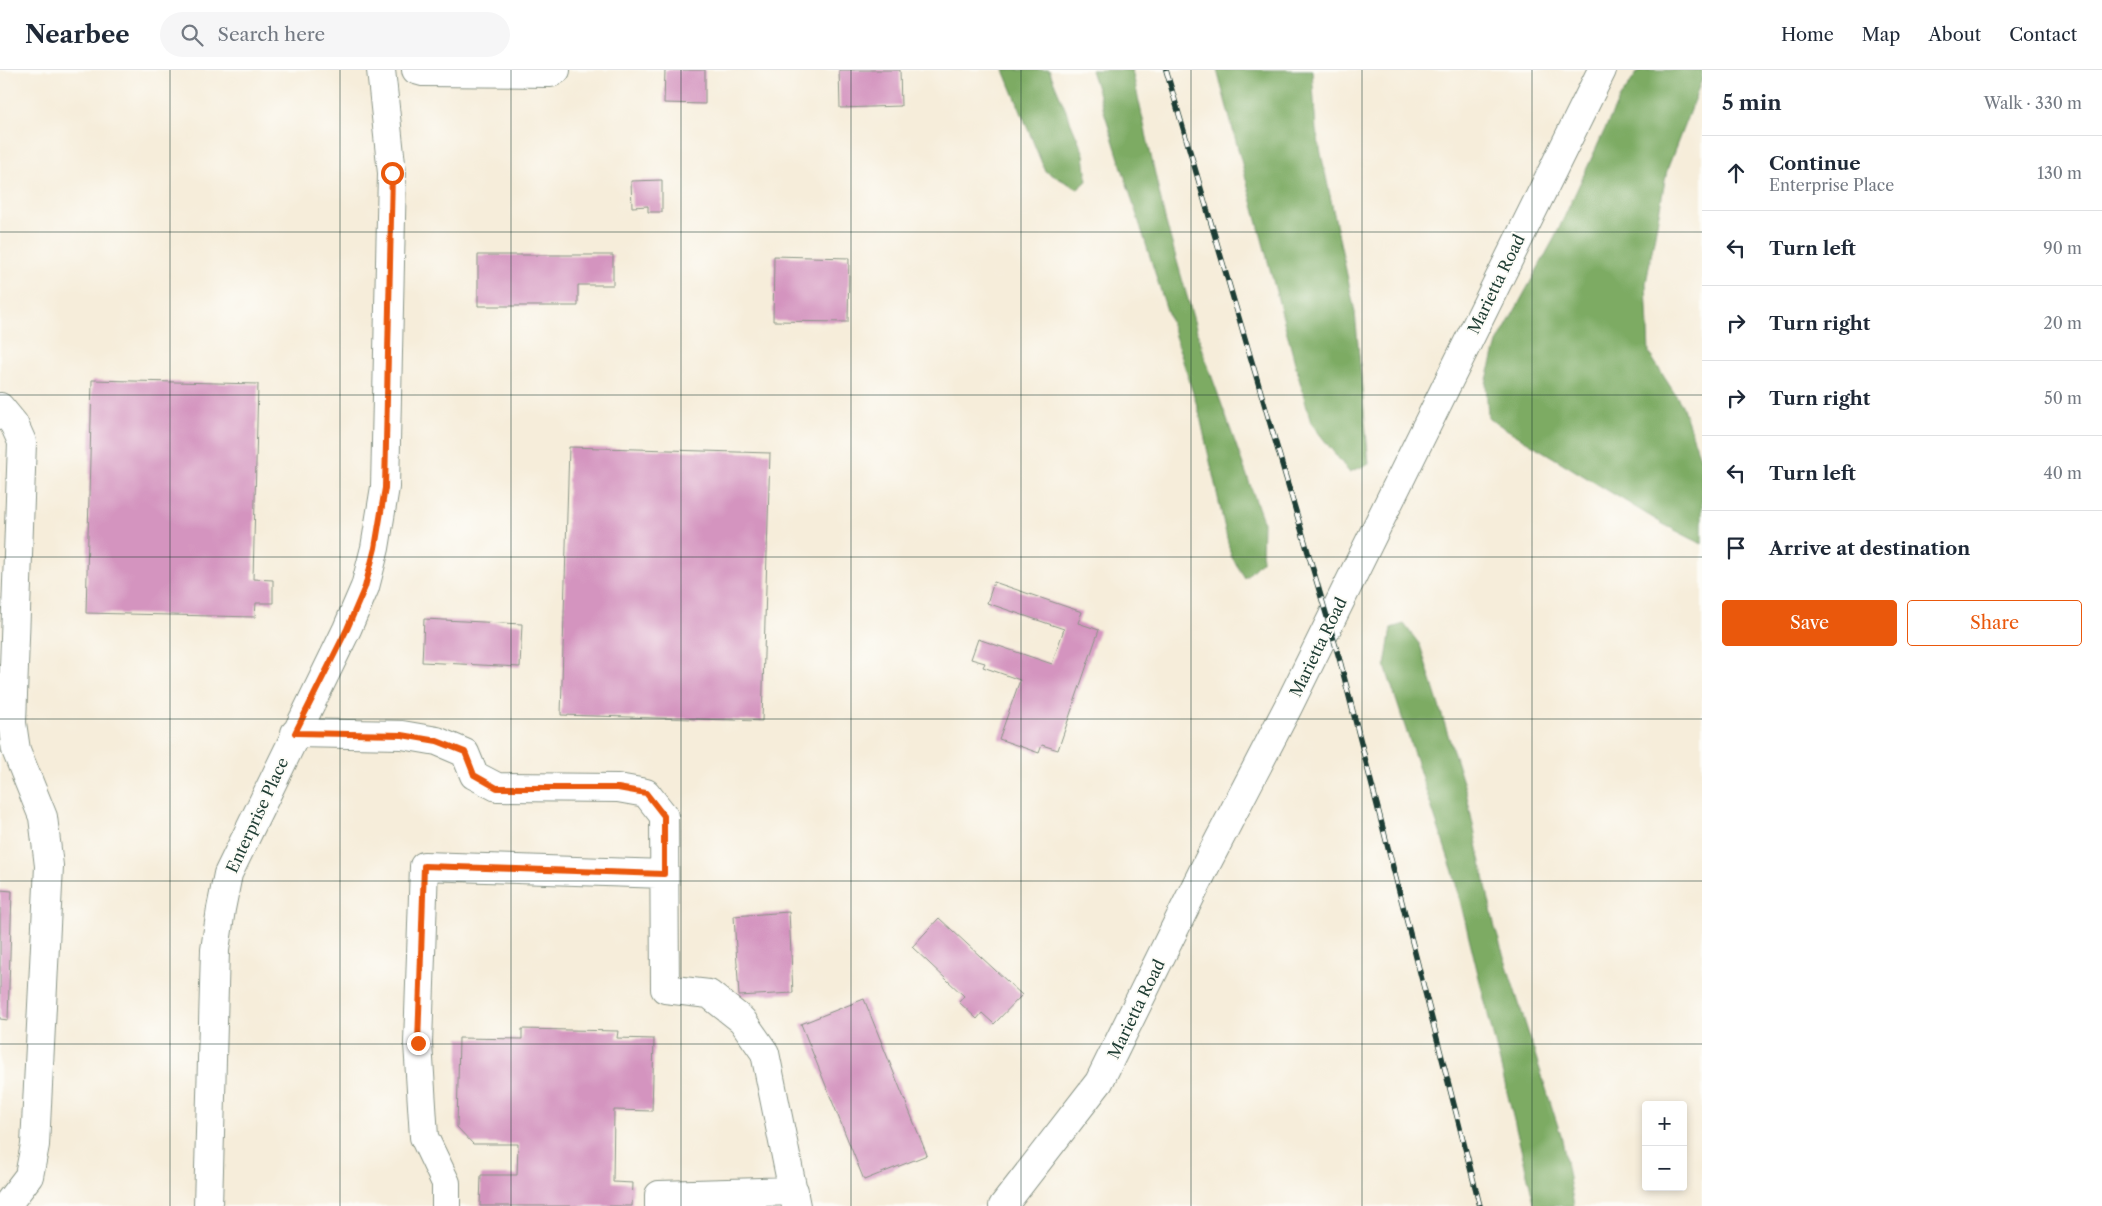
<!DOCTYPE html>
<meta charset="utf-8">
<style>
body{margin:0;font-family:"Libre Caslon Text",serif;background:#f6f6f7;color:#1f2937}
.controls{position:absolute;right:15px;bottom:15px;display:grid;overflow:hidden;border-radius:5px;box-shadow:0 2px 8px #0003}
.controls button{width:45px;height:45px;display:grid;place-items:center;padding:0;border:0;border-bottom:1px solid #e0e1e3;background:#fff;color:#1f2937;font:25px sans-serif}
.stop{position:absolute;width:15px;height:15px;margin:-11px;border:4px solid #ea580c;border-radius:50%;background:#fff}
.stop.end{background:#ea580c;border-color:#fff;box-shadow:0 1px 5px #0008}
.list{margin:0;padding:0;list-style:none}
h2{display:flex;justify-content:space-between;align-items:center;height:65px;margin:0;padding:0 20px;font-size:21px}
h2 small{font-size:16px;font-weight:400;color:#747a83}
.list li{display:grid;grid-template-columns:32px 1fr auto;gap:15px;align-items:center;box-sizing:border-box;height:75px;padding:0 20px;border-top:1px solid #e0e1e3}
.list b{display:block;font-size:19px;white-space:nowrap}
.list p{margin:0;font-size:16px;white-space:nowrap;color:#747a83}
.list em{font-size:16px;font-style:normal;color:#747a83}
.actions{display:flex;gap:10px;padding:15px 20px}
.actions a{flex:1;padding:11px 0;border:1px solid #ea580c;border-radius:5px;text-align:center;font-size:18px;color:#ea580c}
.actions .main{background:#ea580c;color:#fff}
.icon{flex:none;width:28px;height:28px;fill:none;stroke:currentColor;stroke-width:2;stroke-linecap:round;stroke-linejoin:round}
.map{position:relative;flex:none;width:1702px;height:1136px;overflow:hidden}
header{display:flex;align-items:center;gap:30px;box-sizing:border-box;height:70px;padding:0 25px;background:#fff;border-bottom:1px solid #e0e1e3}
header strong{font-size:24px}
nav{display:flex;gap:28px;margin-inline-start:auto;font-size:18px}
.search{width:350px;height:45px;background:#f6f6f7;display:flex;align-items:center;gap:12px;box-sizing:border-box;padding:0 18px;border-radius:28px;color:#747a83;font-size:19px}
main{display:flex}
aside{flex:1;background:#fff}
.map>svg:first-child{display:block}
.forest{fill:#7dab64;stroke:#4e744c}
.building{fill:#d494bf}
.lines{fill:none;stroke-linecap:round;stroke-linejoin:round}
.minor-casing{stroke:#8a9587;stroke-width:30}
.minor{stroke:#fff;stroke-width:28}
.rail-casing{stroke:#1f3d34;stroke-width:5.5}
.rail{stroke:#fdfcf7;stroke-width:4;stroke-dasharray:11;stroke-linecap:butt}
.route{stroke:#ea580c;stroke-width:6}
.grid{fill:none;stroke:#1f3d34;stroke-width:1;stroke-opacity:0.55}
.labels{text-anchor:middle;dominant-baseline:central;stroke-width:4;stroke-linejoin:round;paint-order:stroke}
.street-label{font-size:16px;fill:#1f3d34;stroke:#fdfcf7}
</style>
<header>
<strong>Nearbee</strong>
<div class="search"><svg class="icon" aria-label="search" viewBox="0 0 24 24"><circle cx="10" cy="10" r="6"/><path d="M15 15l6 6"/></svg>Search here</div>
<nav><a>Home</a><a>Map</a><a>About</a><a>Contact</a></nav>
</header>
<main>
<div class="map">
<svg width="1702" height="1136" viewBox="0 0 1702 1136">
<rect width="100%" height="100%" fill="#fdfcf7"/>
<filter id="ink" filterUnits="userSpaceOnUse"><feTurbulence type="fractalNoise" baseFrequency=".02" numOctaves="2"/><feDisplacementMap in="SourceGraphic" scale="10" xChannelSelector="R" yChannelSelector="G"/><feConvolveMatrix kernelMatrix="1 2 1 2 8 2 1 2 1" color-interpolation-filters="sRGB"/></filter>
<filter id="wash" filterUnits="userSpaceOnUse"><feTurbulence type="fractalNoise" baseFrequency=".0096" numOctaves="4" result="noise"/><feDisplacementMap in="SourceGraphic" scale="20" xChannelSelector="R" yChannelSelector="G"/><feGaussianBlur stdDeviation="1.12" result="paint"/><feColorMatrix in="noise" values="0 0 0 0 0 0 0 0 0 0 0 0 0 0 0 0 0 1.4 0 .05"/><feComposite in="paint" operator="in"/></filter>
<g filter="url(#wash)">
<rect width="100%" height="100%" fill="#f6edda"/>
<path class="forest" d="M1004 0H1049L1084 84 1087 111 1078 119 1045 101Z
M1091 0H1132L1165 149 1202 279 1263 451 1262 491 1245 508 1231 486 1199 342Z
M1217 0H1312L1316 60 1355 242 1369 394 1349 402 1311 353Z
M1639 0H1702V9L1667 100 1646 213 1649 283 1682 335 1702 393V474L1663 454 1488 348 1486 313 1497 273 1555 167 1618 31Z
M1404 554 1420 575 1466 722 1495 858 1562 1069 1574 1136H1535L1453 802 1385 596 1391 558Z"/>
<g id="blocks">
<path class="building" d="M665 0H705V34L664 33Z
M839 0H900L901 36 840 38Z
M662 110V142H648V136L632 137 631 111Z
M478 185H613V215H578V236H478Z
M774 186 849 188 848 252 773 251Z
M92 310 258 314 253 509 273 510V533H256L255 547 86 543Z
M569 377 770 383 762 651 561 645Z
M994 512 1082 542 1078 553 1099 560 1058 680 1042 675 1039 683 999 669 1020 610 983 597 985 593 971 589 978 569 1052 594 1064 559 987 533Z
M424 549 522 554 520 597 422 592Z
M0 820 12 821 8 950 0 949Z
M789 842 793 923 739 926 734 846Z
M939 848 1022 925 994 954 982 943 977 949 959 932 964 926 912 877Z
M864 929 927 1085 864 1110 801 954Z
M522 959 618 961 617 968 654 969 652 1041 614 1040 613 1112 633 1113 632 1136H480L481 1105H517L518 1074H473L457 1057 459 968 522 969Z"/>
</g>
</g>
<g filter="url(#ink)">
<use href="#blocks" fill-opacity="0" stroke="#8a9587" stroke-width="1"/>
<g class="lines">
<g class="minor-casing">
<path id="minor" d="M416 0 423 2 551 3 556 0
M0 337 14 354 22 372 12 653 16 680 43 747 49 796 35 1075 29 1106 6 1136
M295 663 402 665 437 671 465 683 474 705 497 717 618 718 646 723 664 746 665 919 709 924 742 950 765 983 796 1136
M208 1136 215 880 221 839 228 804 347 559 365 517 375 478 385 417 392 103 381 0
M446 1136V1113L424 1067 418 973 424 796 664 804
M659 1136V1125L794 1121
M1003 1136 1099 1012 1207 793 1288 637 1602 0"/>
</g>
<use href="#minor" class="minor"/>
<g class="rail-casing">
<path id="rail" d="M1166 0 1340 591 1480 1136"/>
</g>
<use href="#rail" class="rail"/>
</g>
</g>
<g class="lines" filter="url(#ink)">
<path class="route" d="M392 103 385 418 375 478 365 517 347 559 295 663 402 665 437 671 465 682 474 705 497 718H618L646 723 664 746V804L424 796 418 973"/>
</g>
<path class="grid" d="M170 0V1136M340 0V1136M511 0V1136M681 0V1136M851 0V1136M1021 0V1136M1191 0V1136M1362 0V1136M1532 0V1136M0 162H1702M0 325H1702M0 487H1702M0 649H1702M0 811H1702M0 974H1702"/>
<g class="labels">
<g class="street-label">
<text transform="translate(1496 214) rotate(-64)">Marietta Road</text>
<text transform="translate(1318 577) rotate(-64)">Marietta Road</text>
<text transform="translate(257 745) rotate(-65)">Enterprise Place</text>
<text transform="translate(1136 939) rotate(-64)">Marietta Road</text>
</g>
</g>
</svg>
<div class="controls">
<button>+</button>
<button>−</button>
</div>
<div class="stop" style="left:392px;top:103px"></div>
<div class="stop end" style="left:418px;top:973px"></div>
</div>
<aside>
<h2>5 min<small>Walk · 330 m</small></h2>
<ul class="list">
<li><svg class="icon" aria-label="ahead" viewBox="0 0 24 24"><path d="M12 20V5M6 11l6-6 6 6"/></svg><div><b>Continue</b><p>Enterprise Place</p></div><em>130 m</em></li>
<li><svg class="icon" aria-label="left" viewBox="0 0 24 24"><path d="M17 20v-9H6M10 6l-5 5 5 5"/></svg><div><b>Turn left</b></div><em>90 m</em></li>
<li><svg class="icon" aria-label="right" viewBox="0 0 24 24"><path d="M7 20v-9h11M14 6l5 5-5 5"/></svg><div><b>Turn right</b></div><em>20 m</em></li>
<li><svg class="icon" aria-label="right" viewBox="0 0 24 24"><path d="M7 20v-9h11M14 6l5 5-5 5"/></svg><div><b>Turn right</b></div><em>50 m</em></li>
<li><svg class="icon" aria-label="left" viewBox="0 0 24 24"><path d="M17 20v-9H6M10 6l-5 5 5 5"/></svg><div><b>Turn left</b></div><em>40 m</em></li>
<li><svg class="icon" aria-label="arrive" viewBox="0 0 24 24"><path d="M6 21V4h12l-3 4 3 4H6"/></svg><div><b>Arrive at destination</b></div></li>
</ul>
<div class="actions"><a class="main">Save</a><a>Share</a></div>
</aside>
</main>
